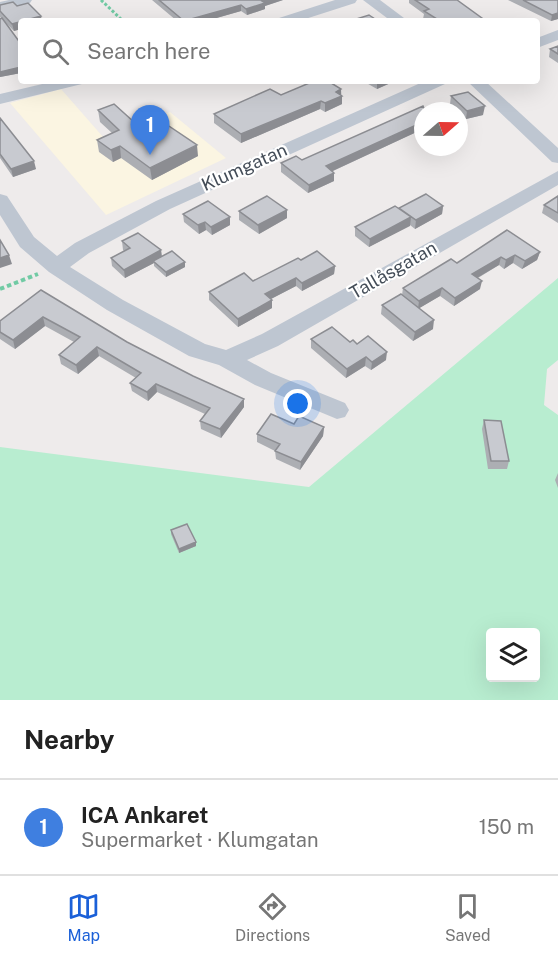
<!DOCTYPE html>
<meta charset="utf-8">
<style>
body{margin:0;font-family:"Public Sans",sans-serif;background:#f2f2f2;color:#222}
.controls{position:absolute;right:18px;bottom:18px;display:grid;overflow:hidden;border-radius:6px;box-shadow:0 6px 24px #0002}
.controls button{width:54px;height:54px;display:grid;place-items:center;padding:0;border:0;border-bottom:2px solid #e0e0e0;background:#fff;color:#222;font:30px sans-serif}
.compass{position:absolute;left:414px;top:102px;width:54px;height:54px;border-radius:50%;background:#fff;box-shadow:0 6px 24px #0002;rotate:70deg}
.you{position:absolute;left:298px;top:404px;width:21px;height:21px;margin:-15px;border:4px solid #fff;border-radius:50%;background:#1a73e8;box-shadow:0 0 0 9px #1a73e833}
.badge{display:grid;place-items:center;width:39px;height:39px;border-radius:50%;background:#1b60d8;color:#fff;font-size:20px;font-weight:700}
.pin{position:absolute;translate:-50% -50px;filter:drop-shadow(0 2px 3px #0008)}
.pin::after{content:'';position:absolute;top:32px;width:21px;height:18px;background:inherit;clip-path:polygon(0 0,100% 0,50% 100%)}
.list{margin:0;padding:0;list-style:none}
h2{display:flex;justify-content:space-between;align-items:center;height:78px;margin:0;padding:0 24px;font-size:26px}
h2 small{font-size:20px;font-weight:400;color:#767676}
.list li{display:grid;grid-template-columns:39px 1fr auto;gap:18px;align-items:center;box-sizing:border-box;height:96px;padding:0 24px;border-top:2px solid #e0e0e0}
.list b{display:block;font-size:22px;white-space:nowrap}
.list p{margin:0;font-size:20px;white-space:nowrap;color:#767676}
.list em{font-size:20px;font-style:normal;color:#767676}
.icon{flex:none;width:33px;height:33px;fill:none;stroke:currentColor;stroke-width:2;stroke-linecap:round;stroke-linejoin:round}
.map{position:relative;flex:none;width:558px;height:700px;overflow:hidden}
.search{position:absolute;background:#fff;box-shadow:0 6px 24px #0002;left:18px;right:18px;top:18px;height:66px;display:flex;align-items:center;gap:15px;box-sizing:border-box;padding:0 21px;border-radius:6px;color:#767676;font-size:22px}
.sheet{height:174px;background:#fff}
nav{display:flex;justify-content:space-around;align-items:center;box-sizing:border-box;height:84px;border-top:2px solid #e0e0e0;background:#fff;font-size:16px;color:#767676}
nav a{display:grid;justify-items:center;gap:3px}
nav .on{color:#1b60d8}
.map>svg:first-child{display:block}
.commercial{fill:#fbf5e2}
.green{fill:#b8edd0;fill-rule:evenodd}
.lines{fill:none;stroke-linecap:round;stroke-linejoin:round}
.path-far1{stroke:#71caa4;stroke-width:3;stroke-dasharray:3 2;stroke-linecap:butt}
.path{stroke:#71caa4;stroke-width:4;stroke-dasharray:4.5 3;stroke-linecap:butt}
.street{fill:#bec6d1;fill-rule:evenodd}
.wall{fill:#acaeb3}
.shaded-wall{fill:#8c8d92}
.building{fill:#c8cad0;stroke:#8c8d92;stroke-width:1.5}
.labels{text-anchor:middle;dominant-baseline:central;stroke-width:4.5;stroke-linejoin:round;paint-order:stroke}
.street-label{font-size:18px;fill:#444d58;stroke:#fff}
</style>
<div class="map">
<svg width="558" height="700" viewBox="0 0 558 700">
<rect width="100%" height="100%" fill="#eeebeb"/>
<path class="commercial" d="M61 89 104 138 170 112 226 158 106 215 10 103Z"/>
<path class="green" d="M558 278V360L547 369 544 405 558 415V700H0V447L309 487ZM490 632H536V678H490Z"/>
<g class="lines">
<path class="path-far1" d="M101 0 123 21"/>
<path class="path" d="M0 289 38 274"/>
<path class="street" d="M9 0H32L30 3 0 11V2Z
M335 0H357L355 3 299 21H277L279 18Z
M363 0H380L408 21H391Z
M558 30V40L537 48V38Z
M55 81H84L82 84 0 104V94Z
M425 81H447L445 84 170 209 89 253 70 267 123 300 205 344 226 350 262 334 558 171V185L278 346 247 360 271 373 345 403 349 410 345 417 337 419 255 385 219 365 189 356 107 310 49 272 20 247 0 215V194L7 196 34 237 57 256 75 243 156 201Z
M467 81H485L558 148V163L552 162Z"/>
</g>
<path class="wall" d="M152 0H283L265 6V9L247 15 241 11 206 21H177Z
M409 0H457L486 21H427L423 19 424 14 409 3Z
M508 0H558V19L551 21Z
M0 5 21 21V29L14 31 5 22 21 73 0 77V18H1L0 17Z
M558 46V63L549 57 550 49Z
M363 81H395L377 89Z
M341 89 342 104 325 112 320 109 241 143 214 123V114Z
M451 96 483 115 466 119 459 113V111H457L450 104Z
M98 110 134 122 198 156 152 180 121 158 113 162 99 152 97 140 112 133 100 122Z
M423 111V129L333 171 334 173V181L308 193 281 172V163L302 160Z
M0 118 36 169 13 177 0 158Z
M558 196V223L542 213 544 205Z
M443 206 442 214 415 229 410 225 369 247 355 236V227L399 209Z
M287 210V218L259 234 239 220V211Z
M183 214 230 225 212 235 206 230 199 234 184 222Z
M122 241 161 250 162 257 185 267 166 277 154 266V263L125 278 112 266 111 258 124 251 123 250Z
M540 252 537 260 522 269 513 263 504 269 499 265 478 278 480 289 454 306 440 296 419 308 433 329 413 341 381 314 382 305 402 295 403 288 457 263Z
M335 266 334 274 302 291 296 286 271 299 272 300V308L238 327 209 300V292L253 281Z
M41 290 127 342 244 407 221 438 201 429 200 421 205 414 157 392 148 401 132 391 130 383 136 378 99 356 78 374 61 364 59 355 74 342 45 326 15 349 0 339V321Z
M311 339 350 342 357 344 386 360 371 370 365 366 346 378 311 348Z
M484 420 509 461 507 469H488L482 429Z
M294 424 324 427 323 436 300 470 276 459 275 451 257 442V434Z
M558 473V488L555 480Z
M171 530 196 546 179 553 171 534Z"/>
<path class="shaded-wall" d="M264 0H283L265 6V9L247 15 246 9Z
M241 5V11L206 21H184Z
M558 13V19L551 21 552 15Z
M41 16 42 21H23Z
M21 22V29L14 31 12 24Z
M21 67V73L0 77V72Z
M377 81H395L377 89Z
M341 89V96H342V104L325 112V103L336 92Z
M321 101 320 109 241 143V134Z
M485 106 483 115 466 119 467 111Z
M423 122V129L326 174V166Z
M197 145 198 156 152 180 150 168Z
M120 146 121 158 113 162 111 150Z
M34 161 36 169 13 177 11 169Z
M334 173V181L308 193 309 185Z
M443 206 442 214 415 229 416 220Z
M287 210V218L259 234 258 225Z
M230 217V225L212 235 211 227Z
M411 217 410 226 369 247 370 239Z
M205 222 206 230 199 234 198 225Z
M161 250 162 259 153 261 154 263 125 278 124 270Z
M540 252 537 260 522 269 525 261Z
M9 255 12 264 0 268V258Z
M515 255 513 263 504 269 506 260Z
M501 257 499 265 470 282 472 274Z
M185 262V267L166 277V272Z
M335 266 334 274 302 291V283Z
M296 278V286L265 302V294Z
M482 281 480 289 454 306 455 298Z
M442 288 440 296 418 309 419 301Z
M272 300V308L238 327V319Z
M43 317 45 326 15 349 13 340Z
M434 320 433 329 413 341 415 332Z
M97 347 99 356 78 374 76 365Z
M387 352 386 360 371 370 372 362Z
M366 357 365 366 346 378 347 369Z
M156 384 157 392 148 401 147 392Z
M244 399V407L221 438 220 429Z
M324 427 323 436 300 470 301 462Z
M196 542V546L179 553V549Z"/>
<path class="building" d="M159 0H264L262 1 265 3 246 9 241 5 184 21Z
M415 0H457L486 21H440L424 11 429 9Z
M523 0H558V13L552 15Z
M13 2 17 6 28 3 41 16 12 24 0 11V5Z
M369 15 378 21H350Z
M2 18 21 44V67L0 72V19Z
M558 46V54L550 49Z
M314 81H328L341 89 336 92 342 96 325 103 321 101 241 134 214 114 270 89 281 95Z
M468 92 485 106 467 111 451 96Z
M114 104 134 122H140L154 116 197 145 150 168 120 146 111 150 97 140 119 130 98 110Z
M423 106 425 111H423V122L326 166 334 173 309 185 281 163 296 156 302 160Z
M0 118 34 161 11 169 0 154Z
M426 194 443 206 416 220 399 208Z
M267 196 287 210 258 225 239 211Z
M558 196V213L544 205Z
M208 201 230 217 211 227 205 222 198 225 183 214Z
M395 206 411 217 370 239 355 227Z
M507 230 540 252 525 261 515 255 506 260 501 257 472 274 482 281 455 298 442 288 419 301 403 288 451 259 457 263Z
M138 233 161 250 124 270 111 258 130 248 122 241Z
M0 240 9 255 0 258Z
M172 251 185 262 166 272 153 261Z
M317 251 335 266 302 283 296 278 265 294 272 300 238 319 209 292 244 273 253 281 298 258 301 260Z
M41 290 127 342 193 376 244 399 220 429 200 421 210 408 156 384 147 392 130 383 141 373 97 347 76 365 59 355 80 337 43 317 13 340 0 332V321Z
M401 294 434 320 415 332 382 305Z
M332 327 350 342 353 340 357 344 368 336 387 352 372 362 366 357 347 369 311 339Z
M271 414 294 424 299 416 324 427 301 462 275 451 280 444 257 434Z
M484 420 501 421 509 461H491Z
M187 524 196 542 179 549 171 530Z"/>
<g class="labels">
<g class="street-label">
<text transform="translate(244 167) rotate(-24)">Klumgatan</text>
<text transform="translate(393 270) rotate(-30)">Tallåsgatan</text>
</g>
</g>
</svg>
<div class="controls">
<button><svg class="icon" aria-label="layers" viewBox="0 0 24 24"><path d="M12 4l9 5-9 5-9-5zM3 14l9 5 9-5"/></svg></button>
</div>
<svg class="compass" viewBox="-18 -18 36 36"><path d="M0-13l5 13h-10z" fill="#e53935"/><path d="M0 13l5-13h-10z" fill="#767676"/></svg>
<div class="you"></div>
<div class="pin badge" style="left:150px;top:155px;background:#3f7fe0">1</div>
<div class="search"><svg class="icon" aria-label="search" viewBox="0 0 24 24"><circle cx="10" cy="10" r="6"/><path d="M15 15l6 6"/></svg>Search here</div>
</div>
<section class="sheet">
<h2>Nearby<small></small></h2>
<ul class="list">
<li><span class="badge" style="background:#3f7fe0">1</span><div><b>ICA Ankaret</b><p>Supermarket · Klumgatan</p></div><em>150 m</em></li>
</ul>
</section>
<nav>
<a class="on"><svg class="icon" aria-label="map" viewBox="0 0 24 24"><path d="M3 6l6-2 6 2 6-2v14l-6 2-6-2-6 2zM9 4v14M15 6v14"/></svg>Map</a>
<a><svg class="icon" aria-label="directions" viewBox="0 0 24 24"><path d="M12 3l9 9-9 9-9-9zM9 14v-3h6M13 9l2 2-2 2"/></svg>Directions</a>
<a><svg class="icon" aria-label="saved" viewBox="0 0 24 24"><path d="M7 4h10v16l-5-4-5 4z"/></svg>Saved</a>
</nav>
